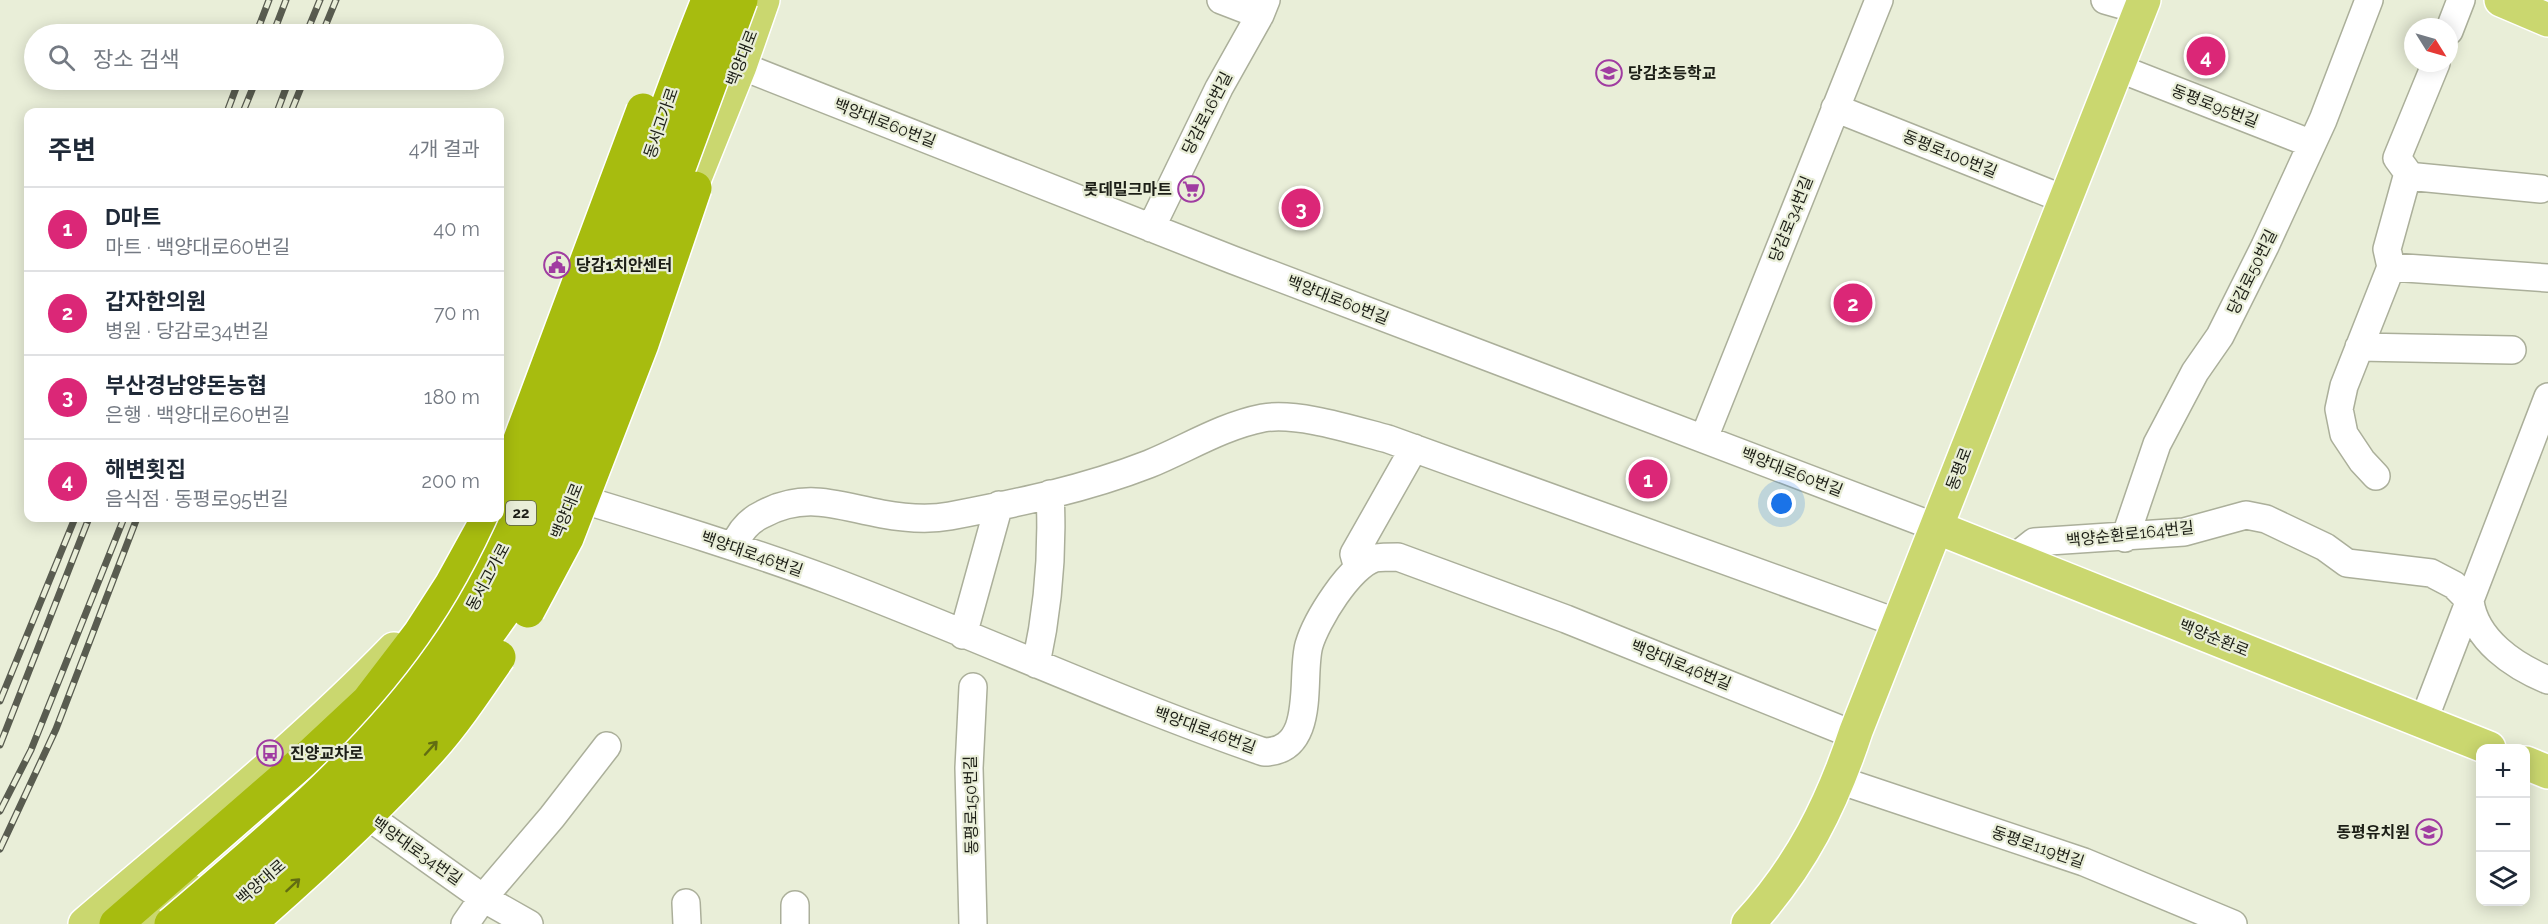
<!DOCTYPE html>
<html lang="ko">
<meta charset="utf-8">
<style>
body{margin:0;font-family:Raleway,"Noto Sans KR",sans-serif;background:#f6f6f7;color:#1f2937}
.controls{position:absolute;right:18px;bottom:18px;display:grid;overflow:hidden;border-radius:12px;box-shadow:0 3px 15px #0003}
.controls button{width:54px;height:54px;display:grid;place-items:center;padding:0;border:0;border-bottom:2px solid #e0e1e3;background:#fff;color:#1f2937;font:30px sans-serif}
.compass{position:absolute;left:2404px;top:18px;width:54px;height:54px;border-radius:50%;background:#fff;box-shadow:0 3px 15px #0003;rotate:127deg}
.you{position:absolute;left:1782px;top:504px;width:21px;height:21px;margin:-15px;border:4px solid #fff;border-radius:50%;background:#1a73e8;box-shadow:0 0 0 9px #1a73e833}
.badge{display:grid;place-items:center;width:39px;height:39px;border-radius:50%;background:#db2777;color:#fff;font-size:20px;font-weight:700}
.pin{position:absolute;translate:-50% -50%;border:3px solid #fff;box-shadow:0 2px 6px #0006}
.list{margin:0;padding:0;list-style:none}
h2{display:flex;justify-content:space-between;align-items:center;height:78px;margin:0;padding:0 24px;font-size:26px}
h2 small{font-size:20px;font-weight:400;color:#747a83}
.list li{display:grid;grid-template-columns:39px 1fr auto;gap:18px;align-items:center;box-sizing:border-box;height:84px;padding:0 24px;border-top:2px solid #e0e1e3}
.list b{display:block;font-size:22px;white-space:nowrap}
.list p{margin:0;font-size:20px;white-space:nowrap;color:#747a83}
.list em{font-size:20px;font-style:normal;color:#747a83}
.icon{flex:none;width:33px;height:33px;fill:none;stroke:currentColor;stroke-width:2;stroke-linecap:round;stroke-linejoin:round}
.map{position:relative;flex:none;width:2548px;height:924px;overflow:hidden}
.search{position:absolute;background:#fff;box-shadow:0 3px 15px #0003;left:24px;top:24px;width:480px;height:66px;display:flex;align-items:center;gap:15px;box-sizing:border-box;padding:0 21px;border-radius:33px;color:#747a83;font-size:22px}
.panel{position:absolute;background:#fff;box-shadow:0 3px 15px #0003;left:24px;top:108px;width:480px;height:414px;border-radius:12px}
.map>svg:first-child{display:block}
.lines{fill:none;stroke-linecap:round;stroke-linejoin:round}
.minor-casing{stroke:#abaf9a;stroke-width:30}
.major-casing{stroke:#fff;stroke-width:36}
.highway-casing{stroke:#fff;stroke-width:36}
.minor{stroke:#fff;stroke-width:27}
.major{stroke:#cad76f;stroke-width:33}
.highway{stroke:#a7bc0f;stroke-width:33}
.rail-casing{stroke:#595c50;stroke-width:7}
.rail{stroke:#e9eed8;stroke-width:4.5;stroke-dasharray:14;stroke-linecap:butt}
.highway-bridge-casing{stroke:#fff;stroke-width:36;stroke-linecap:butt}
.highway-bridge{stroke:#a7bc0f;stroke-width:33}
.oneway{stroke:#626d12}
.labels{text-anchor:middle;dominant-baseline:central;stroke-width:4.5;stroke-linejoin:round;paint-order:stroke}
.shield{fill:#e9eed8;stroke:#5a5c50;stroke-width:1.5}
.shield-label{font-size:15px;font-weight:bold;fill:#1c1e16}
.street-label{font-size:16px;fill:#1c1e16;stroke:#e9eed8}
.poi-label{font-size:16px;font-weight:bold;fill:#1c1e16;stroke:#e9eed8;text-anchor:start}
</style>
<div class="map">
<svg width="2548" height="924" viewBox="0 0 2548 924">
<rect width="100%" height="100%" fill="#e9eed8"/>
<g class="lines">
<g class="minor-casing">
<path id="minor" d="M1221 0 1260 15
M2105 0 2140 10
M2449 31 2461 0
M721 58 1233 260 1938 528
M2118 68 2312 144
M1835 108 2066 200
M2407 176 2541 189
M1151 228 1219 88 1260 15 1266 0
M2391 267 2387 249 2408 173 2397 158 2436 63
M2359 347 2512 350
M1704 438 1879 0
M2376 476 2362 461 2344 434 2339 409 2344 386 2391 267 2548 278
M574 497C660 523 745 549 829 580 975 635 1116 701 1264 752 1318 751 1300 676 1309 645 1316 621 1350 565 1375 558 1382 557 1391 557 1398 557L1566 619 1854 735
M2125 538 2157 444 2195 372 2220 336 2265 246 2323 120 2369 0
M734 546C740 531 748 521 763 514 806 491 838 506 882 514 904 518 929 520 950 516 1017 503 1085 489 1149 464 1186 449 1222 426 1263 418 1298 412 1353 430 1388 439L1898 623
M2015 557 2034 542 2184 532 2246 515 2266 519 2325 547 2347 563 2431 573 2454 585 2470 601C2475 640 2514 666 2548 680
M1358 568 1354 554 1414 448
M963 635 999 505
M1036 664C1048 609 1053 551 1050 494
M973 687 969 768 973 924
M2423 722 2548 397
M1839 780 2084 862 2233 924
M351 804 483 898 529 924
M686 903 687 924
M795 905V924
M465 924 483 898 552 817 607 746"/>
</g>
<g class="major-casing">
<path id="major" d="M2501 0 2548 20
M680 215 740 66 763 0
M1938 528 2489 748
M2526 763 2548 772
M85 924C190 834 298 748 394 649
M149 924 189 890
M1748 924C1801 866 1832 804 1856 731L2144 0"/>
</g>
<g class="highway-casing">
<path id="highway" d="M116 924 308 757 368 701 420 633 451 585 488 518"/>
</g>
<use href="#minor" class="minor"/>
<use href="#major" class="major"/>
<use href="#highway" class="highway"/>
<g class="rail-casing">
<path id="rail" d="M256 34 269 0
M273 34 286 0
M306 34 320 0
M322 34 336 0
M227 112 239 80
M243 112 256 80
M277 112 289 80
M291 112 304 80
M0 701 75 518
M0 745 89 518
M0 811 31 750 124 518
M0 849 56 729 137 518"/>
</g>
<use href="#rail" class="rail"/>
<g class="highway-bridge-casing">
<path id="highway-bridge" d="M500 493 643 110
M528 611 567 538 642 344 695 188
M171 924C267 842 369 758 442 654 511 557 548 446 587 335 626 223 664 110 708 0
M209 924 325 825 417 728 455 680 508 606 546 524 573 455 741 0
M249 924C312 869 375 811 431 749 456 721 477 689 499 657"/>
</g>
<use href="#highway-bridge" class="highway-bridge"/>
</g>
<defs><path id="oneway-shaft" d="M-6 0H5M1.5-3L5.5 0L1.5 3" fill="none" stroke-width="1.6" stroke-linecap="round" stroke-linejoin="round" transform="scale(1.5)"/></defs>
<g class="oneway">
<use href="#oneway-shaft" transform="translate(431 748) rotate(-48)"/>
<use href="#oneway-shaft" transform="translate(293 885) rotate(-43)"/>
</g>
<defs>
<g id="school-ring" transform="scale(1.35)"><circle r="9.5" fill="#e9eed8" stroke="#a03ca1" stroke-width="1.5"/><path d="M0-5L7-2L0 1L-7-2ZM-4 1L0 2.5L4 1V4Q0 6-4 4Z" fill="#a03ca1"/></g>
<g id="supermarket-ring" transform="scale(1.35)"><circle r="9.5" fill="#e9eed8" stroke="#a03ca1" stroke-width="1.5"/><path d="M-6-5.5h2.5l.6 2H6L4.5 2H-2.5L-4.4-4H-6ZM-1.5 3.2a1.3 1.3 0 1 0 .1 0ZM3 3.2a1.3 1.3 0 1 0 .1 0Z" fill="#a03ca1"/></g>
<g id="civic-ring" transform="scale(1.35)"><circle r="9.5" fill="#e9eed8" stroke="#a03ca1" stroke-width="1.5"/><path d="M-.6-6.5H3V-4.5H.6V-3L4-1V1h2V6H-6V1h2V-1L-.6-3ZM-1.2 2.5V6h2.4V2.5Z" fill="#a03ca1"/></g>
<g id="bus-ring" transform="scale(1.35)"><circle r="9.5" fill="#e9eed8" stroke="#a03ca1" stroke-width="1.5"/><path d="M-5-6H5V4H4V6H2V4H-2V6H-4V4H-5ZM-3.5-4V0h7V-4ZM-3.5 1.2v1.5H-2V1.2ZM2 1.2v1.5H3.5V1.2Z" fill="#a03ca1"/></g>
</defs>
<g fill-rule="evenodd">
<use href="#school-ring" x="1609" y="73"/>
<use href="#supermarket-ring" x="1191" y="189"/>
<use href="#civic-ring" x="557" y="265"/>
<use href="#bus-ring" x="270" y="753"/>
<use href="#school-ring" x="2429" y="832"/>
</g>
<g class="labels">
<rect class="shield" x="506" y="501" width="30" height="24" rx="4.5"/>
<g class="shield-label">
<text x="521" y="513">22</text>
</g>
<g class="street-label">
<text transform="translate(742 58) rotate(-69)">백양대로</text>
<text transform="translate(2215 106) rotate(21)">동평로95번길</text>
<text transform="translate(1207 113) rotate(-63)">당감로16번길</text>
<text transform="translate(661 123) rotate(-71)">동서고가로</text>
<text transform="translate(885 123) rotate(21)">백양대로60번길</text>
<text transform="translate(1950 154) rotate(22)">동평로100번길</text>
<text transform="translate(1791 219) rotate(-68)">당감로34번길</text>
<text transform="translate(2252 272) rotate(-64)">당감로50번길</text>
<text transform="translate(1338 300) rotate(21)">백양대로60번길</text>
<text transform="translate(1959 469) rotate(-69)">동평로</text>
<text transform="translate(1792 472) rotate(21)">백양대로60번길</text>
<text transform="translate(567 511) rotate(-68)">백양대로</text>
<text transform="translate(2130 534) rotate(-6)">백양순환로164번길</text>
<text transform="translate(752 554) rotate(19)">백양대로46번길</text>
<text transform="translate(488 577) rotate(-62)">동서고가로</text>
<text transform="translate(2214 638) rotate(22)">백양순환로</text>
<text transform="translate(1681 665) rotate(22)">백양대로46번길</text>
<text transform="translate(1205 730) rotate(20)">백양대로46번길</text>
<text transform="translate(971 805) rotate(-91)">동평로150번길</text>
<text transform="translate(2038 847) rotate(19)">동평로119번길</text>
<text transform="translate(417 851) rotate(35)">백양대로34번길</text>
<text transform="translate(261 882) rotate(-41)">백양대로</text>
</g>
<g class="poi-label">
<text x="1628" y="73">당감초등학교</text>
<text x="1172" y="189" text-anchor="end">롯데밀크마트</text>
<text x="576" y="265">당감1치안센터</text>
<text x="290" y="753">진양교차로</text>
<text x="2410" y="832" text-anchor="end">동평유치원</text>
</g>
</g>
</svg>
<div class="controls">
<button>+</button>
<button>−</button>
<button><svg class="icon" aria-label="layers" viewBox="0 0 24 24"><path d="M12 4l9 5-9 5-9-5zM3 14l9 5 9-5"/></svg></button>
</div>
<svg class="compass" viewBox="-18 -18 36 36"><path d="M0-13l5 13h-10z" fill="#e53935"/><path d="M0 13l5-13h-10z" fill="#747a83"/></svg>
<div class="you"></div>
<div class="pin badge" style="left:1648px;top:479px">1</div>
<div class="pin badge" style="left:1853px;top:303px">2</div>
<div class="pin badge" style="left:1301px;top:208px">3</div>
<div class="pin badge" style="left:2206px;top:56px">4</div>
<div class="search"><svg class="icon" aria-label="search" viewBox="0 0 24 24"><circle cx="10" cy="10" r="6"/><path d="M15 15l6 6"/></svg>장소 검색</div>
<section class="panel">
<h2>주변<small>4개 결과</small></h2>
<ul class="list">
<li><span class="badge">1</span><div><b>D마트</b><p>마트 · 백양대로60번길</p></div><em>40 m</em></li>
<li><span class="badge">2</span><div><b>갑자한의원</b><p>병원 · 당감로34번길</p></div><em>70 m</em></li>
<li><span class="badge">3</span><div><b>부산경남양돈농협</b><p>은행 · 백양대로60번길</p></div><em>180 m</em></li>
<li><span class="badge">4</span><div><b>해변횟집</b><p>음식점 · 동평로95번길</p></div><em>200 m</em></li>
</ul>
</section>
</div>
